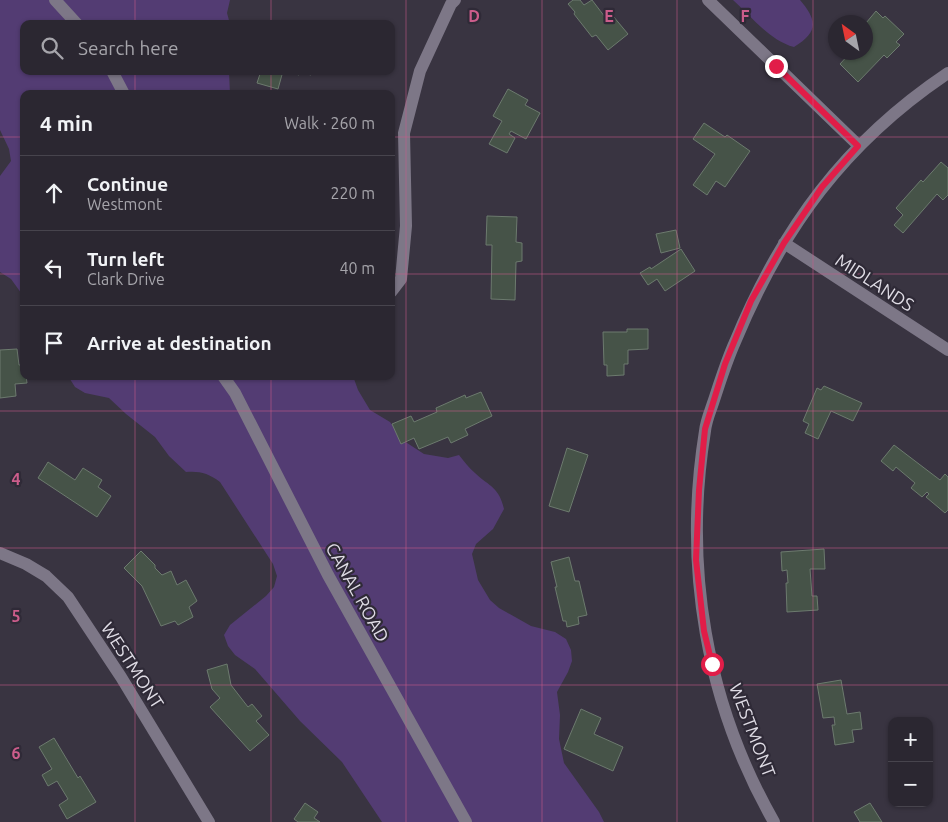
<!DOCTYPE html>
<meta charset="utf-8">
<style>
body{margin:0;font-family:Ubuntu,sans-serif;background:#37333d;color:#f1f3f6}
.controls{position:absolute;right:15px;bottom:15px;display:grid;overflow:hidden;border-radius:10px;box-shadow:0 1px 4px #0004}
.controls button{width:45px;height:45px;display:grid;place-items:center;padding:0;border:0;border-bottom:1px solid #47444d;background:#2b2731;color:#f1f3f6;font:25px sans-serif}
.compass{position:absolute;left:828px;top:15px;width:45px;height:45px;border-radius:50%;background:#2b2731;box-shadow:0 1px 4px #0004;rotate:327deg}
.stop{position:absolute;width:15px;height:15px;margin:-11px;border:4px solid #e11d48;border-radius:50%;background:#fff}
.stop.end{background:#e11d48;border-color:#fff;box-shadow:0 1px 5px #0008}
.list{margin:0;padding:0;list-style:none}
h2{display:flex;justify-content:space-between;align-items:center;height:65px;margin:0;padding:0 20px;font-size:21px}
h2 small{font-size:16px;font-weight:400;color:#a6a5ab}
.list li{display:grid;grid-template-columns:32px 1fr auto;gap:15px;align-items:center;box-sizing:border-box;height:75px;padding:0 20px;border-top:1px solid #47444d}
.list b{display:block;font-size:19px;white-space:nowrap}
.list p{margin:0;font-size:16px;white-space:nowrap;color:#a6a5ab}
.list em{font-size:16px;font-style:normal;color:#a6a5ab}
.icon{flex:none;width:28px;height:28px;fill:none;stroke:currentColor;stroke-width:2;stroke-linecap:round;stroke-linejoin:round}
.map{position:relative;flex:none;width:948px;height:822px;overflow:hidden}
.search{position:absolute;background:#2b2731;box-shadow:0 1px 4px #0004;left:20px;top:20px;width:375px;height:55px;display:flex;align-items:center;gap:12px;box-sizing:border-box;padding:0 18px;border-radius:10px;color:#a6a5ab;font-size:19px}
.panel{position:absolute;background:#2b2731;box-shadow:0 1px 4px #0004;left:20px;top:90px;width:375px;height:290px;border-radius:10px}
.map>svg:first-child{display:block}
.green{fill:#533c73}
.building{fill:#465348;stroke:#6c7a6e}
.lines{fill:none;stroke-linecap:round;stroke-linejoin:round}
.minor{stroke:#7d7787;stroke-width:12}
.route{stroke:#e11d48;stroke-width:6}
.grid{fill:none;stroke:#cc5d8b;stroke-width:1;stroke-opacity:0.55}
.labels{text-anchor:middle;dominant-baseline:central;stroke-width:4.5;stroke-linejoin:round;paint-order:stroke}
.street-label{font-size:18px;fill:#dfdce5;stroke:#2f2a37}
.grid-label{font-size:16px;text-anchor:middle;font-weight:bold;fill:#cc5d8b;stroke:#2f2a37;stroke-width:4.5;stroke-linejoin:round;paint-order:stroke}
</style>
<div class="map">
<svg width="948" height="822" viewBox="0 0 948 822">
<rect width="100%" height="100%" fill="#393441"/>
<path class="green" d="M0 0H230L227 13 230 24H24V71H229L230 94H24V297L11 279 0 272V176L11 161 9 149 0 130Z
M733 0H800C817 20 819 32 794 47 769 40 752 17 733 0Z
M68 376H353L358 390 370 410 390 422 404 441 424 454 448 458 459 455C464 461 469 468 475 473 490 487 499 487 504 509L493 529 476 544 472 554 478 580 490 600 499 608 531 626 555 632 566 639 571 650 572 661 568 672 557 692 560 715 559 739 564 763 599 812 604 822H382L342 762 300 721 255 669 235 655 228 646 224 635 230 625 266 596 274 587 277 576 273 564 220 482C208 473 200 471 186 472L169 456 155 437 126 414 109 398 85 393 75 387Z"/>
<path class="building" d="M573 0H580L584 5 592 0 608 21 613 16 628 34 608 50 596 35 592 37 574 14 575 12 568 4Z
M876 11 883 18 885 16 904 34 896 42 900 45 887 58 884 55 858 82 840 64 851 52H866V23Z
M261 71H283L278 89 257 83Z
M286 71H312L311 75 300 72 299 75Z
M508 89 528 100 525 105 540 113 526 139 511 131 509 134 515 138 507 153 489 144 502 121 493 116Z
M704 123 725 137 727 135 750 151 725 187 716 181 707 195 693 185 715 154 693 139Z
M941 162 948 168V195L943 200 937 194 903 233 894 225 903 215 896 208 921 180 923 182Z
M487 216 517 217 516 242 522 243V261L516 262 515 300 491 299 492 245H486Z
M676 230 680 248 661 253 656 234Z
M681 249 695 271 665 291 657 279 648 285 640 273 650 267 651 269Z
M627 329H648V349L628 350V364H624V375L607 376V365H604L603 332H627Z
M17 349 19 365H24V376H26L27 383 15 384 16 396 0 398V350Z
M824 386 862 403 853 421 831 411 818 439 805 433 809 424 803 421 817 388 821 390Z
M481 392 492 416 465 429 468 435 451 443 448 437 419 449 414 438 401 444 392 424 411 416 414 422 437 412 436 408 465 395 466 398Z
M894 445 940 480 945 474 948 477V510L945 513 926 497 929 494 927 492 922 497 911 488 915 483 896 467 893 471 881 461Z
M567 448 588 455 569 512 549 506Z
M48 462 75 480 83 468 102 480 98 487 111 496 97 517 38 478Z
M824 549 825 569H810L812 596H817L818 610 787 612 786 583H788L787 570 782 571 781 552Z
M141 551 155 565V568L162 575 171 571 177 585 186 580 197 601 189 607 193 617 178 625 175 621 161 626 142 586 124 568Z
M569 557 575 581H579L587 615 578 617 579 624 567 627 566 621H563L555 587H557L551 562Z
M227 664 231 685 248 707 252 704 262 716 256 721 269 735 250 751 210 707 220 698 212 689 207 670Z
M841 680 847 714 860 712 862 729 852 730 854 742 835 745 832 725H835L834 717 823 718 817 684Z
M581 709 601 718 594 734 623 747 613 771 564 749Z
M54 738 78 778 80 776 96 802 67 819 59 805 68 799 57 781 48 786 42 775 52 769 39 747Z
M305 803 318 812 314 818 320 822H298L294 819Z
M870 803 882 822H860L854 812Z"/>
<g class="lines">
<path class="minor" d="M55 0 77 24
M708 0 858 145
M112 71 124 94
M784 243 948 350
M391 292 401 279 406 226 404 133 420 71 451 4 455 0
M223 376 235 393 328 575 466 822
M0 553 26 564 46 576 68 597 121 677 209 822
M774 822C706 703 683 567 705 431 706 421 710 412 713 403 720 382 726 362 735 342 782 228 845 142 948 73"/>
</g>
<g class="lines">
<path class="route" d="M712 664 704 631 696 560 699 490 705 429 725 364 751 301 784 243 822 187 858 146 776 66"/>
</g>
<path class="grid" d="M135 0V24M271 0V24M406 0V822M542 0V822M677 0V822M813 0V822M135 71V94M271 71V94M0 137H24M391 137H948M0 274H24M391 274H948M135 376V822M271 376V822M0 411H948M0 548H948M0 685H948"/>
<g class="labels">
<g class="street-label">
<text transform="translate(875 282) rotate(33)">MIDLANDS</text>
<text transform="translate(358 592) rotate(61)">CANAL ROAD</text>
<text transform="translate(133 665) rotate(57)">WESTMONT</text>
<text transform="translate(753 730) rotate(69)">WESTMONT</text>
</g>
</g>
<g class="grid-label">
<text x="474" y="22">D</text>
<text x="609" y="22">E</text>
<text x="745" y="22">F</text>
<text x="16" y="485">4</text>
<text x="16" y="622">5</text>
<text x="16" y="759">6</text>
</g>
</svg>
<div class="controls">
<button>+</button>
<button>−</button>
</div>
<svg class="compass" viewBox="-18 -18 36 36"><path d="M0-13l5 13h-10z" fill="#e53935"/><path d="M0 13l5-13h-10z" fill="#a6a5ab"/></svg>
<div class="stop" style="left:712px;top:664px"></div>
<div class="stop end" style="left:776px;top:66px"></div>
<div class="search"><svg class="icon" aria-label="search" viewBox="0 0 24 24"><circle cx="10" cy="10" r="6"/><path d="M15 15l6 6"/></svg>Search here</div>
<section class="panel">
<h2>4 min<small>Walk · 260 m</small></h2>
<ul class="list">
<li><svg class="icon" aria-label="ahead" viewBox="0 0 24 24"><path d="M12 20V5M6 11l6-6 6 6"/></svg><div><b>Continue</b><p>Westmont</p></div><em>220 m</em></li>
<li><svg class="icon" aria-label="left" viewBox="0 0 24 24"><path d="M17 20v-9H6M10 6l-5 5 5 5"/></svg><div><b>Turn left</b><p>Clark Drive</p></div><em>40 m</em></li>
<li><svg class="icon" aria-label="arrive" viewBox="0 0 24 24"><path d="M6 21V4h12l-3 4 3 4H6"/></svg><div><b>Arrive at destination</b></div></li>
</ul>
</section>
</div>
